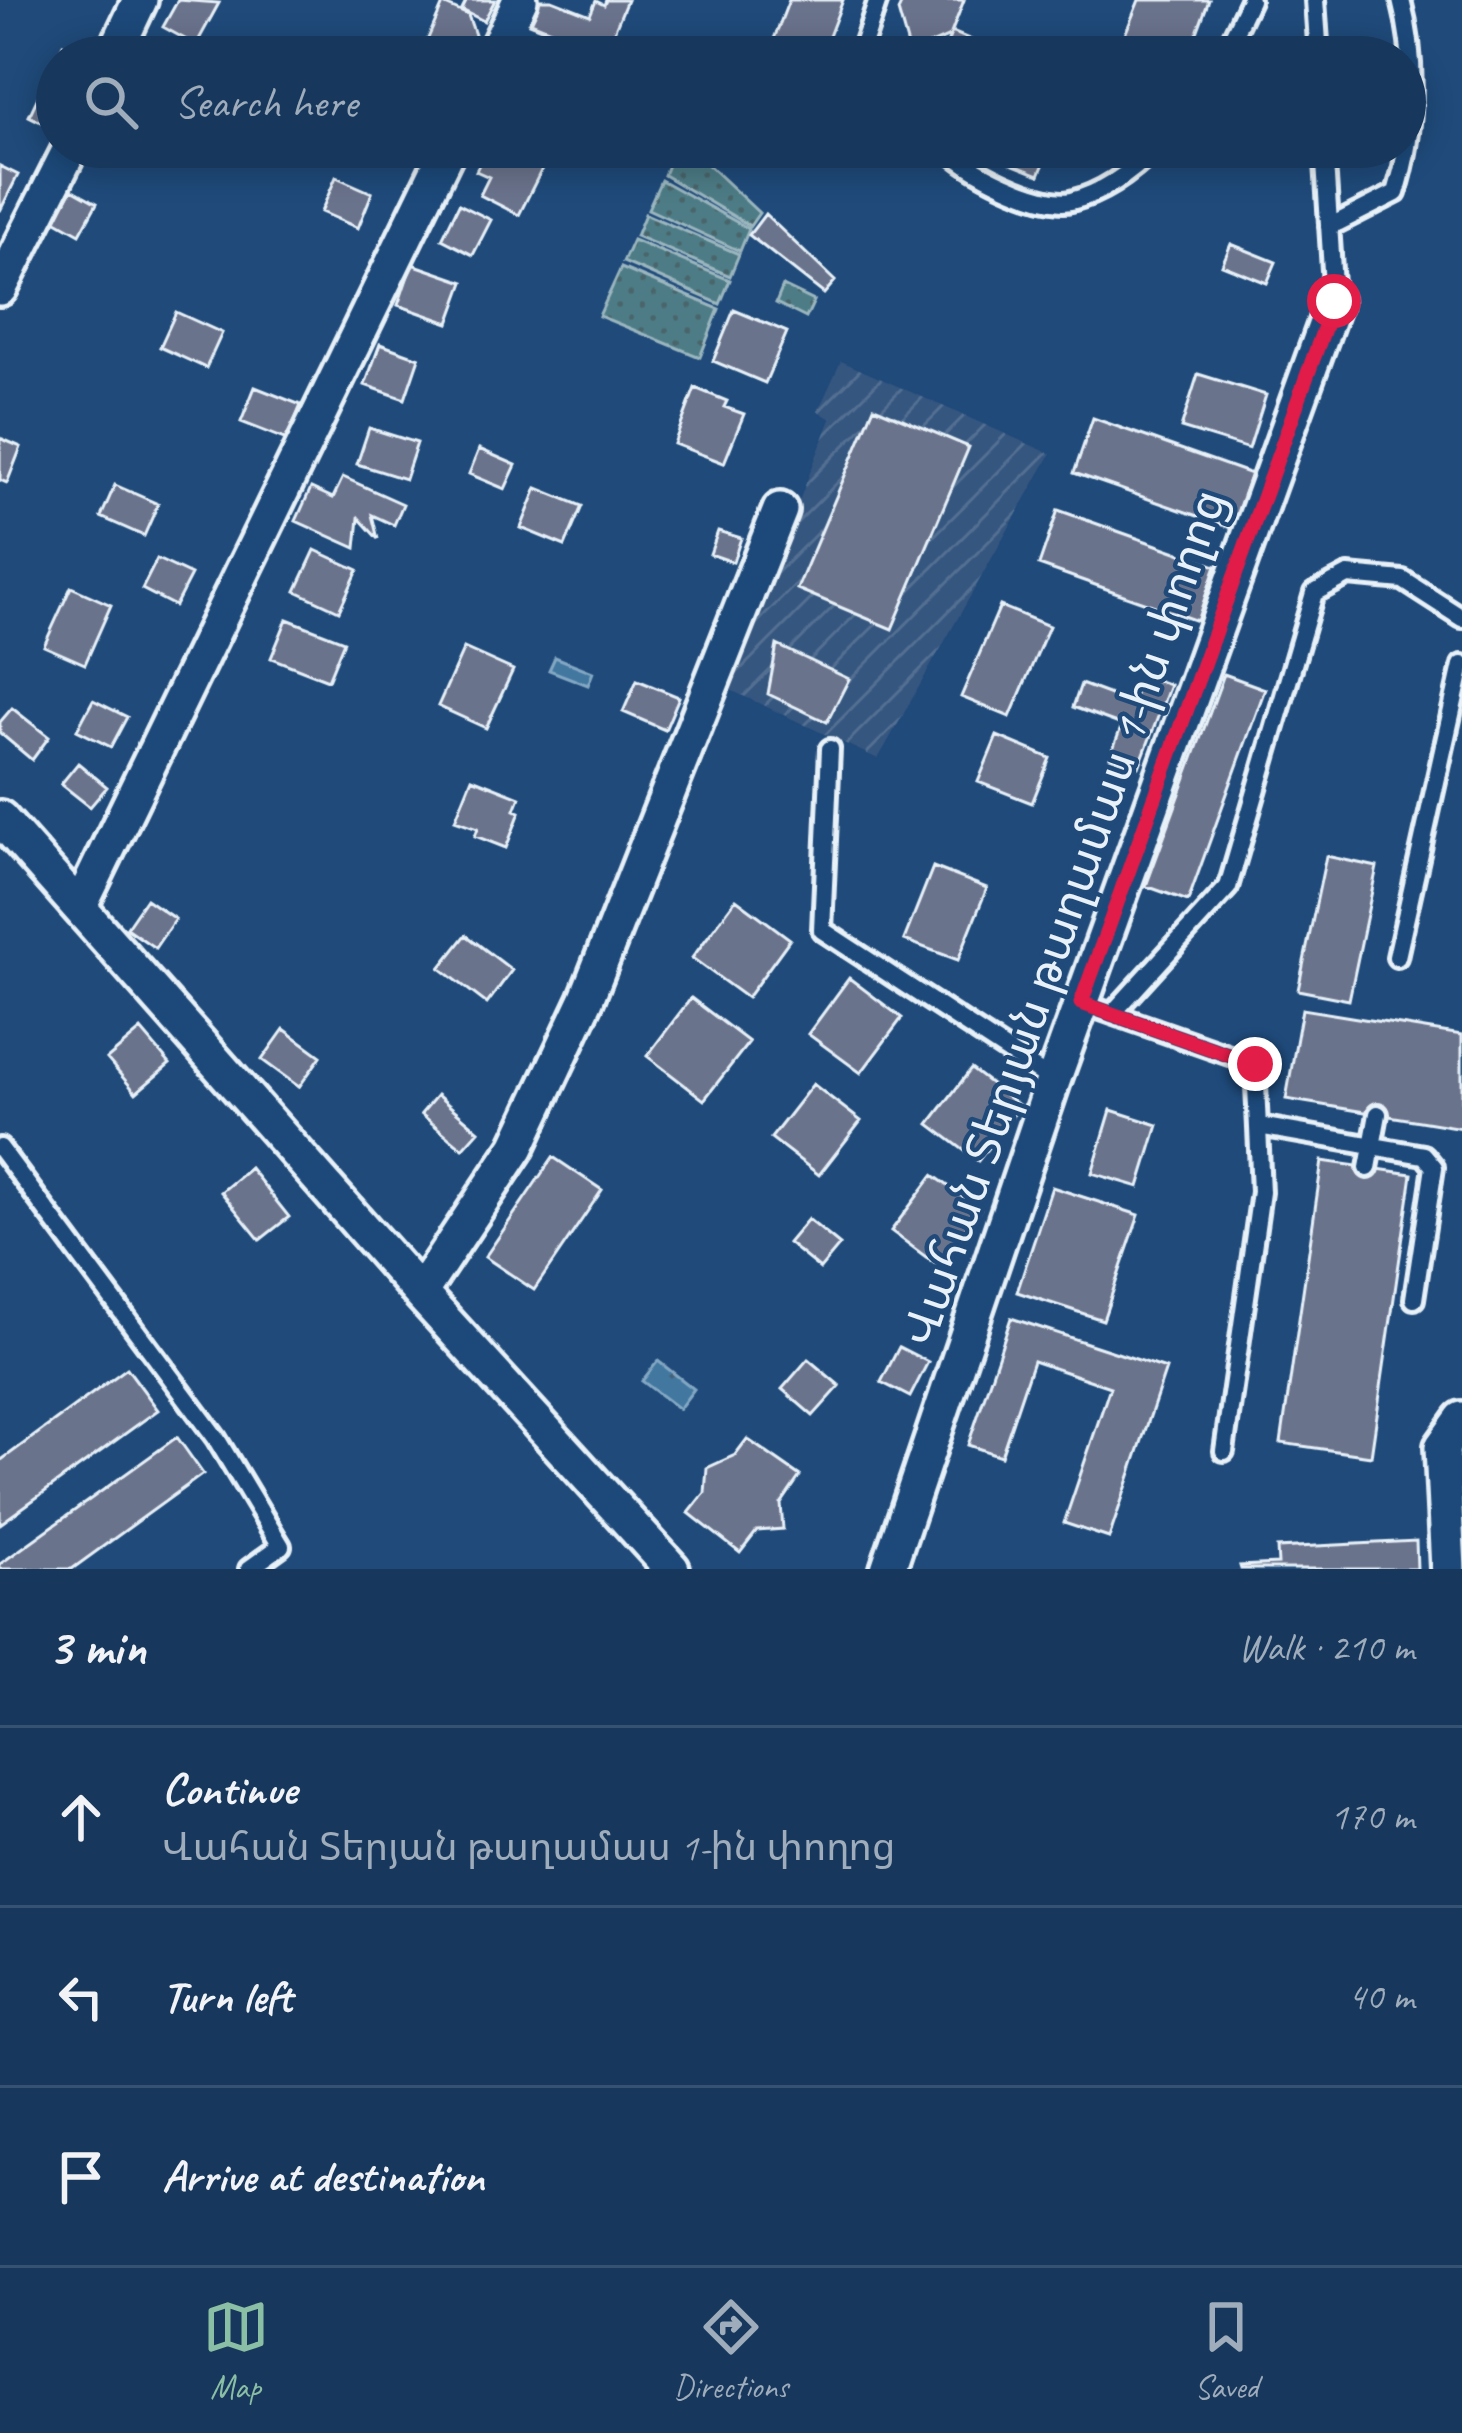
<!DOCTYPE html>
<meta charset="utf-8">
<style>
body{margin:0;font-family:Caveat,"Noto Sans Armenian",sans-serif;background:#203f62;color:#f1f3f6}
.stop{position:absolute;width:36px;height:36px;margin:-27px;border:9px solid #e11d48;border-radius:50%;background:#fff}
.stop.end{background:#e11d48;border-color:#fff;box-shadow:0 3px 12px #0008}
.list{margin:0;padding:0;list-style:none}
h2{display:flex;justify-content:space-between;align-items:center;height:156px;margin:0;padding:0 48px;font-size:51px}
h2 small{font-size:39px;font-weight:400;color:#9eacbb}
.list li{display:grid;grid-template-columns:78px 1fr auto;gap:36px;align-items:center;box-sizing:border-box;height:180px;padding:0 48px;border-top:3px solid #365272}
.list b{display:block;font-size:45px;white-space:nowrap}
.list p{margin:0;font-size:39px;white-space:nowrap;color:#9eacbb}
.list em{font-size:39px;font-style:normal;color:#9eacbb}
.icon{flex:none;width:66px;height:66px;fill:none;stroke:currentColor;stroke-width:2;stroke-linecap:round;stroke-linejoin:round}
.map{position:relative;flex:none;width:1462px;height:1569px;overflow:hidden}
.search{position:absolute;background:#17385c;box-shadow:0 6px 30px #0003;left:36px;right:36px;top:36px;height:132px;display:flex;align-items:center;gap:30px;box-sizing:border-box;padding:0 42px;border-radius:66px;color:#9eacbb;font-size:45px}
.sheet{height:696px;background:#17385c}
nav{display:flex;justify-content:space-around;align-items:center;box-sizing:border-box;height:168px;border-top:3px solid #365272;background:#17385c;font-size:33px;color:#9eacbb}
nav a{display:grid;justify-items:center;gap:6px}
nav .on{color:#8abfa5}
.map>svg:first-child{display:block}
.industrial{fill:url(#industrial-furrows)}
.grass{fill:url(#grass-dots);stroke:#9bb6bf;stroke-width:3}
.water{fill:url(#water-ripples);stroke:#84a8c3;stroke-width:3}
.building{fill:#6a738c;stroke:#e8f1f8;stroke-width:3}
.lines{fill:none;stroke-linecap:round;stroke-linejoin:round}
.service-casing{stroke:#e8f1f8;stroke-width:26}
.minor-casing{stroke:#e8f1f8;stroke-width:42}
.service{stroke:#1f4a7a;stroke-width:16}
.minor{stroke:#1f4a7a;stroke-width:33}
.route{stroke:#e11d48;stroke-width:15}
.labels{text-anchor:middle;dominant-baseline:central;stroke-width:9;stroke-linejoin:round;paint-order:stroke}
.street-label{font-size:48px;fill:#e8f1f8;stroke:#1f4a7a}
</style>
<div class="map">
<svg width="1462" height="1569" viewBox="0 0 1462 1569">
<defs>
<pattern id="industrial-furrows" width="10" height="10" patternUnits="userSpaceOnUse" patternTransform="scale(3)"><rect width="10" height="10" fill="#36567f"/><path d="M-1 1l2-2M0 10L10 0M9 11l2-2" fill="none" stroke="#536f92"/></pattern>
<pattern id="grass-dots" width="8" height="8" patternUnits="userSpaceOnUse" patternTransform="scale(3)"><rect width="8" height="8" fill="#4e7c86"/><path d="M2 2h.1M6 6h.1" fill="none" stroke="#4a656b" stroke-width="1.8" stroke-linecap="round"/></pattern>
<pattern id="water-ripples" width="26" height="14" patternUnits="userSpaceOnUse" patternTransform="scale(3)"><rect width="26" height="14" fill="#4277a0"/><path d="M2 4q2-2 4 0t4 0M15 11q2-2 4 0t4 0" fill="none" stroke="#446075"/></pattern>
</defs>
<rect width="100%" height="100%" fill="#1f4a7a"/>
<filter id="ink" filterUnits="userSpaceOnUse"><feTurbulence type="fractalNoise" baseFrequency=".00833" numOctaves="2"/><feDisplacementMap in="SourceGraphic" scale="24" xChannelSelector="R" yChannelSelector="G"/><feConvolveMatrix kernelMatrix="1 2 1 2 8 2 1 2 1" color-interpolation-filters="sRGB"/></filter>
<g filter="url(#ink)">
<path class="industrial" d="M841 361 1051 454 878 759 726 688 831 419 818 411Z"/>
<path class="grass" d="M683 147H689L759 213 750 226 664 175 671 157Z
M661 180 749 229 740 251 648 209Z
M645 214 739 254 730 276 636 236Z
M633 240 730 280 720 304 623 262Z
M621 268 719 309 700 357 599 316Z
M783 286 814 301 806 318 776 303Z"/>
<path class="water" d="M555 657 593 672 588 685 549 670Z
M658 1361 694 1389 679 1409 642 1381Z"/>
<path class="building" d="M178 0 219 3 196 45 163 27Z
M467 0H495L484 21 462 10Z
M537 0H552L590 15 596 1 604 5 606 0H627L608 46 565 40 526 23Z
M789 0H843L821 57H767Z
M903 0H964L950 36 910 53 898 11Z
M1139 0H1209L1188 57H1116Z
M443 4 468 15 475 35 465 57H420Z
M952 32 1012 57H941Z
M63 44 90 57H57V130L29 116Z
M290 147H319L314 158Z
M487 147H498L542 169 519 215 480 195 489 177 476 171Z
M628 147H655L644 161Z
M969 147H1051L1039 175Z
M0 166 18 175 0 211Z
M336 177 372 193 358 228 321 212Z
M72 189 97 203 80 234 55 220Z
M459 204 491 220 473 255 442 239Z
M765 214 835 281 824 294 749 235Z
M1231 244 1276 262 1267 283 1222 265Z
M412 264 464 282 449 323 398 305Z
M734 310 787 332 765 383 713 361Z
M176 312 222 333 206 368 160 347Z
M380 344 419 358 405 399 365 385Z
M1198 374 1266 395 1249 449 1181 428Z
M255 387 301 405 287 440 241 422Z
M695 388 727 401 724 407 744 414 724 463 674 444Z
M874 407 969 447 892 629 797 589Z
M1093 418 1251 474 1232 528 1074 473Z
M369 428 417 443 405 479 357 464Z
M0 438 21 447 7 483 0 480Z
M479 449 516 465 505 489 469 474Z
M343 477 403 504 394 525 372 515 378 539 359 518 356 548 296 521 311 488 333 498Z
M115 485 158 504 144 536 101 517Z
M537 488 582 506 565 546 521 528Z
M1058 510 1216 566 1197 621 1039 565Z
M718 531 741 538 733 562 710 554Z
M315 550 358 570 339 611 296 591Z
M157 559 191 575 175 606 142 589Z
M71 587 111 605 85 664 44 646Z
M1000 606 1049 626 1010 717 961 697Z
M287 619 344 641 328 680 271 658Z
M777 645 849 679 827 722 768 694Z
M464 648 513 670 486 728 438 706Z
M1224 674 1265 689 1188 901 1146 886Z
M1142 675 1170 685 1139 767 1110 757 1122 725 1073 707 1081 684 1132 703Z
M637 680 679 697 665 730 623 712Z
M93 700 127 717 111 747 77 730Z
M12 708 49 737 32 760 0 733V722Z
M997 736 1050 758 1032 803 978 782Z
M78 763 107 787 90 807 61 784Z
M472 778 520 797 515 810 520 812 506 848 475 836 478 828 455 820Z
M1326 856 1377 867 1349 1000 1298 990Z
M933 867 987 888 958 960 904 940Z
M146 899 175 919 155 948 126 928Z
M736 899 790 939 747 998 692 958Z
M466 935 512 970 487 1004 440 968Z
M849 978 902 1018 861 1073 808 1034Z
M691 998 749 1042 704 1100 647 1056Z
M1302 1009 1462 1035V1128L1286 1099Z
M284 1029 321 1056 299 1087 262 1060Z
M141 1030 170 1064 136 1093 107 1059Z
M971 1069 1020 1106 978 1161 929 1124Z
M813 1084 861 1121 819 1175 771 1138Z
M437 1095 479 1131 463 1149 421 1114Z
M1111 1110 1158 1125 1139 1187 1092 1173Z
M553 1157 602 1190 534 1290 485 1257Z
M1322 1161 1412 1174 1371 1456 1281 1443Z
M250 1168 289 1217 260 1240 221 1192Z
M933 1175 980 1209 938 1266 891 1231Z
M1052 1187 1139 1215 1103 1320 1017 1292Z
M808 1219 840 1245 820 1269 788 1243Z
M1011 1318 1166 1369 1109 1538 1064 1523 1110 1387 1033 1361 1001 1456 968 1445Z
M899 1347 928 1362 910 1397 881 1382Z
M808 1359 840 1386 813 1416 782 1389Z
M127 1368 158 1410 0 1524V1461Z
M177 1437 203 1474 72 1569H0V1564Z
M747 1439 800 1476 781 1504 783 1529 757 1531 740 1553 689 1513 705 1493 707 1468 735 1455Z
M1416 1541 1417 1569H1241L1240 1566 1278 1564 1277 1548Z"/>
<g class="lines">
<g class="service-casing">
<path id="service" d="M1315 0 1319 57
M508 25 587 57
M859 57 878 0
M1223 57 1250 0
M790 147 801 150 807 147
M946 147C964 169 1042 208 1071 201 1104 193 1134 170 1157 147
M1324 147 1334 301
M1329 227 1396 193C1415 133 1417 61 1401 0
M830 749 822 930 1053 1081
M1397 957 1462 665
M1081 1003 1255 1064 1261 1192 1224 1451
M1112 1014 1228 887 1314 593 1348 575 1403 580 1462 618
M1259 1126 1424 1155 1434 1167 1414 1299
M0 1148 216 1438 281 1546 249 1569
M1368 1168 1378 1114"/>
</g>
<g class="minor-casing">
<path id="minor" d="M113 57 140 0
M493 57 520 0
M0 288 71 147
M0 818 420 1293 672 1569
M80 906 449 147
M420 1293 517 1147 586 1000 780 510
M888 1569 1053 1081 1334 301
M1448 1569 1442 1447 1462 1419"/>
</g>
<use href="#service" class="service"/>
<use href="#minor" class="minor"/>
</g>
</g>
<g class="lines" filter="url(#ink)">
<path class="route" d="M1255 1064 1081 1003 1334 301"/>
</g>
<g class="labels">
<g class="street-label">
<text transform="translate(1064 918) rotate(-71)">Վահան Տերյան թաղամաս 1-ին փողոց</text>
</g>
</g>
</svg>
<div class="stop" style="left:1334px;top:301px"></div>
<div class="stop end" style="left:1255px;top:1064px"></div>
<div class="search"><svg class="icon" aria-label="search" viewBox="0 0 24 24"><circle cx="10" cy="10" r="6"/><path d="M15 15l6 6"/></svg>Search here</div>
</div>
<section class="sheet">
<h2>3 min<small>Walk · 210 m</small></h2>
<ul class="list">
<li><svg class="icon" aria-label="ahead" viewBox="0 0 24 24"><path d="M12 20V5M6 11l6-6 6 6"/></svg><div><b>Continue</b><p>Վահան Տերյան թաղամաս 1-ին փողոց</p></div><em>170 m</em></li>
<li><svg class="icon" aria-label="left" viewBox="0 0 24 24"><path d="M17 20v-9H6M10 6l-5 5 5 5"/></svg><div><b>Turn left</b></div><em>40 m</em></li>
<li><svg class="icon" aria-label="arrive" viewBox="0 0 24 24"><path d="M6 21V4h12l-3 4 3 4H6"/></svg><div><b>Arrive at destination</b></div></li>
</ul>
</section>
<nav>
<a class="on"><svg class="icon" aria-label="map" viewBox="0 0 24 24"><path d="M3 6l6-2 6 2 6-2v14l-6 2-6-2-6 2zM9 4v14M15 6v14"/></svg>Map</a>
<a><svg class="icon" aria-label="directions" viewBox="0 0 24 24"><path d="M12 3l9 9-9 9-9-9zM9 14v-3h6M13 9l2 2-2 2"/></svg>Directions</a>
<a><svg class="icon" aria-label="saved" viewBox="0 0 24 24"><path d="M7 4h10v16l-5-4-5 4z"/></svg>Saved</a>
</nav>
